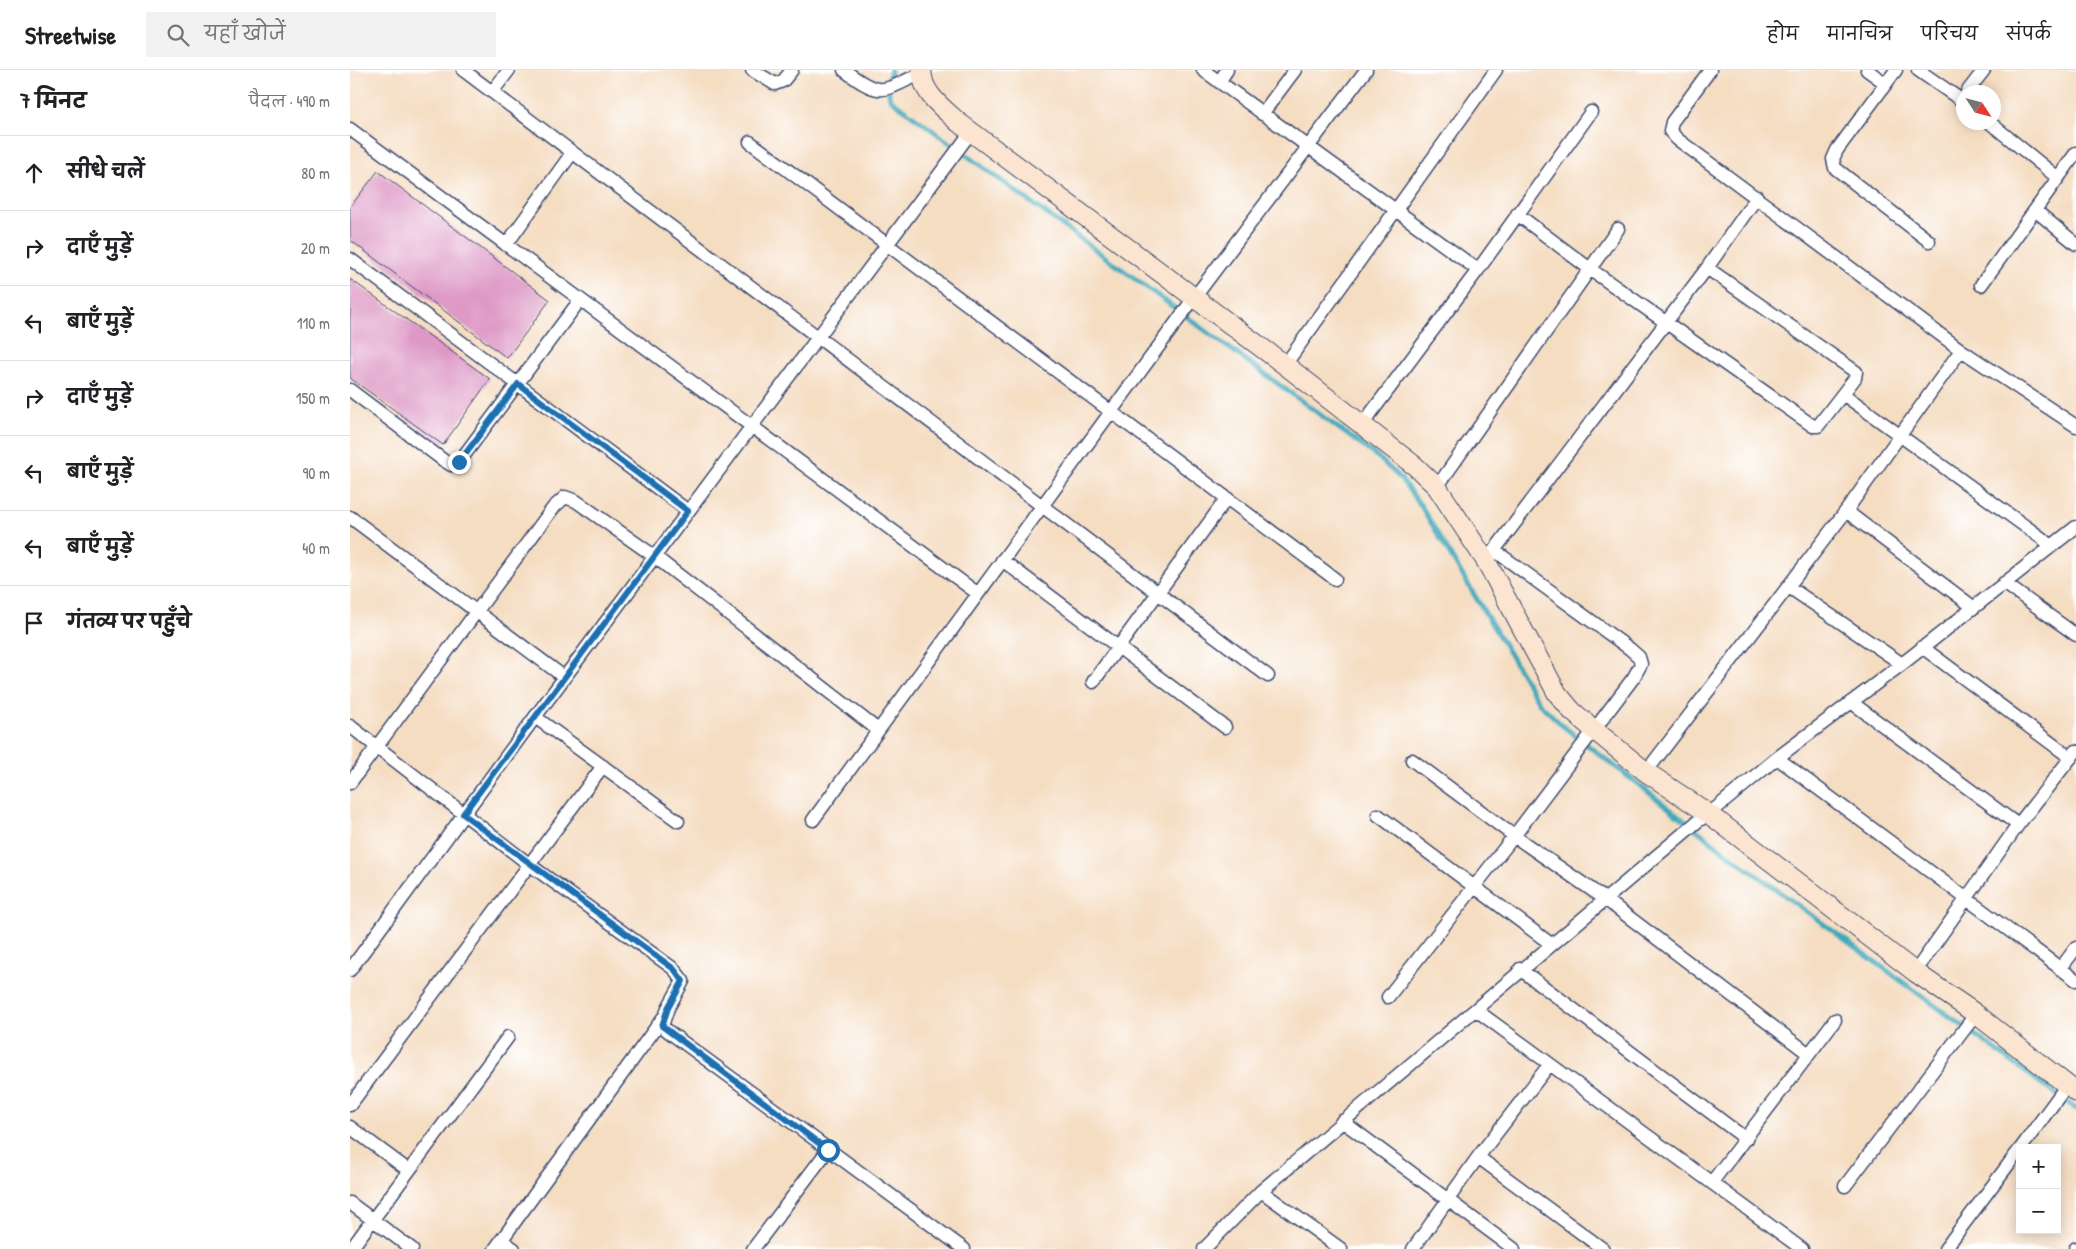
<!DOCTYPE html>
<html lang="hi">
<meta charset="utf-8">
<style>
body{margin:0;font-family:"Patrick Hand","Playpen Sans Deva",sans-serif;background:#f2f2f2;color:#202124}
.controls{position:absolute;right:15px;bottom:15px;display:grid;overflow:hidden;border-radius:0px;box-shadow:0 2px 12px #0003}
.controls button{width:45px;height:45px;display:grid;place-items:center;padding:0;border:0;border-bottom:1px solid #e0e0e0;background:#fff;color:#202124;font:25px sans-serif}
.compass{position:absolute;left:1606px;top:15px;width:45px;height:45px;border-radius:50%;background:#fff;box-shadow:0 2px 12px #0003;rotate:126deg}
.stop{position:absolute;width:15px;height:15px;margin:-11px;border:4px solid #1f6fb2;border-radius:50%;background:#fff}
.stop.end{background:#1f6fb2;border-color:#fff;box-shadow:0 1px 5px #0008}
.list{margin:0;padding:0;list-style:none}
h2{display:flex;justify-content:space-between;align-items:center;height:65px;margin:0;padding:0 20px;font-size:21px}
h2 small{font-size:16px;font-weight:400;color:#757577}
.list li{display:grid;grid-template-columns:32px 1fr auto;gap:15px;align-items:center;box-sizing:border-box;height:75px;padding:0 20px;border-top:1px solid #e0e0e0}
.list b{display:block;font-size:19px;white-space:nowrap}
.list em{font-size:16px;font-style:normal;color:#757577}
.icon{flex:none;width:28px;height:28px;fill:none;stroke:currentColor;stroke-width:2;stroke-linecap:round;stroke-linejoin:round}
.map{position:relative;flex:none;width:1726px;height:1179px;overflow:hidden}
header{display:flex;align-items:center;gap:30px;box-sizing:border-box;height:70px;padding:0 25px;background:#fff;border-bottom:1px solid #e0e0e0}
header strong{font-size:24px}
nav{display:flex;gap:28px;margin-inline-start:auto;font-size:18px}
.search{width:350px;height:45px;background:#f2f2f2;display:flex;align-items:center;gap:12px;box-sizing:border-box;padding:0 18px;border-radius:0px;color:#757577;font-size:19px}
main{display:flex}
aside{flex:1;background:#fff}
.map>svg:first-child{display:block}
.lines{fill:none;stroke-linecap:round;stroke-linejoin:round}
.stream{stroke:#3ca9bb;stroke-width:5}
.building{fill:#de99c6}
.street-casing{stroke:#3c496d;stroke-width:15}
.secondary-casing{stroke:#3c496d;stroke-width:21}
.street{stroke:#fff;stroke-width:12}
.secondary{stroke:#fce5d0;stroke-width:19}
.route{stroke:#1f6fb2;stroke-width:6}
</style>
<header>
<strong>Streetwise</strong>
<div class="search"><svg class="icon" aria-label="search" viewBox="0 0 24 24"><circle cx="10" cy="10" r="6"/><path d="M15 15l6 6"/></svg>यहाँ खोजें</div>
<nav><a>होम</a><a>मानचित्र</a><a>परिचय</a><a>संपर्क</a></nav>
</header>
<main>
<aside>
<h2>7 मिनट<small>पैदल · 490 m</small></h2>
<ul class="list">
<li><svg class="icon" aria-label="ahead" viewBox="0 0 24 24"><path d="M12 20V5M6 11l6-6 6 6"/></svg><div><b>सीधे चलें</b></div><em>80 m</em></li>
<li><svg class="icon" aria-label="right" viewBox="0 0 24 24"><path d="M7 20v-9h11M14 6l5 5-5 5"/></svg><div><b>दाएँ मुड़ें</b></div><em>20 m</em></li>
<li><svg class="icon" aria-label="left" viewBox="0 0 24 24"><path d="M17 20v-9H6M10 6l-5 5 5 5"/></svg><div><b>बाएँ मुड़ें</b></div><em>110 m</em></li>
<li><svg class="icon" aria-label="right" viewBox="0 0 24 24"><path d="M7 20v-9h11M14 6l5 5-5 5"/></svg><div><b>दाएँ मुड़ें</b></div><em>150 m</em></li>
<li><svg class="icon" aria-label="left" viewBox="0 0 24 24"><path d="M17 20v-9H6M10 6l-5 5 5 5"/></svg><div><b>बाएँ मुड़ें</b></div><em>90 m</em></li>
<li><svg class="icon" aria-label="left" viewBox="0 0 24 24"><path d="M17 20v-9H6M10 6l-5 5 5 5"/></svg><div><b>बाएँ मुड़ें</b></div><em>40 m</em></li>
<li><svg class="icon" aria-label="arrive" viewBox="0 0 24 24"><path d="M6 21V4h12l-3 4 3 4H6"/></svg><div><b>गंतव्य पर पहुँचे</b></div></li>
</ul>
</aside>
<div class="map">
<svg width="1726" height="1179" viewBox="0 0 1726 1179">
<rect width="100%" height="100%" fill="#fff"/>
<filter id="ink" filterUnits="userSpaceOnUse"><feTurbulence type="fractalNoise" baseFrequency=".02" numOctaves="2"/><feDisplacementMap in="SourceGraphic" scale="10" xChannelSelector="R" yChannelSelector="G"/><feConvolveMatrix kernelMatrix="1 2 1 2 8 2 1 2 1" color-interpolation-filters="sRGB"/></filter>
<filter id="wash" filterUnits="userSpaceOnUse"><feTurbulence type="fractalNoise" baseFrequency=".0096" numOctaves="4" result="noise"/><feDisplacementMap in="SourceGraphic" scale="20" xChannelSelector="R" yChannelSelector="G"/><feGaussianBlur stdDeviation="1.12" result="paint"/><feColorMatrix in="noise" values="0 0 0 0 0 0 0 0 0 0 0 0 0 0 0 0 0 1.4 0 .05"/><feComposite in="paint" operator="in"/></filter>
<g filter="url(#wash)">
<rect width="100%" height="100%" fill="#f5ddc2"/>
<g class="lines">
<path class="stream" d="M541 0 537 12 540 29 1029 388 1051 409 1071 436 1189 633 1213 656 1374 781 1726 1039"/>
</g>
<g id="blocks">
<path class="building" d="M28 101 200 230 157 288 0 170V137Z
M0 209 140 309 93 375 0 308Z"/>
</g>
</g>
<g filter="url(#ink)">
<use href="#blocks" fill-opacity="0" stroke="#3c496d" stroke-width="1"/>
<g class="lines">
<g class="street-casing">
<path id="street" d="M113 0 918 606
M402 0 425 14 433 11 442 0
M494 0C532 29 532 21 572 3
M853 0 1128 200 1012 355
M1360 0 1322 52 1320 61 1327 69 1611 280 1726 356
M1517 0 1535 13
M1546 0 1487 80 1483 89 1485 98 1579 171
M1568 0 1614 32
M869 12 877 0
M142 22 159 0
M1617 22 1634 0
M912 44 945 0
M1639 52 1708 108
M0 59 627 523
M400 72 985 509
M1685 140 1726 83
M1167 144 1240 199 1463 356H1468L1505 308 1506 302 1357 198
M156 175 222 83
M0 189 338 441
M1128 200 1241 42
M1631 215 1685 140 1726 174
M935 295 1146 0
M0 320 93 390 101 395 109 392 230 230
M1493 324 1701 475
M1087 417 1268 159
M1496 441 1623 537
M0 447 214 607
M1140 486 1357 198 1407 127
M652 490 875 657
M1654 513 1726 565
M1439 517 1552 594
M1572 577 1721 688
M743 612 877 428
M1501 632 1668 755
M185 647 328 751
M0 656 180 795 324 899 333 911 318 938 312 956 319 962 614 1179
M1427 688 1726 910
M1062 690 1164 766 1255 829 1459 984
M1296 702 1496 441 1611 280
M0 713 203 438 215 427 226 431 304 486 528 660
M1028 745 1201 874
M463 750 844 228 1016 0
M1170 899 1396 1069
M1710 899 1726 878
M0 900 185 647 621 62
M1565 902 1668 755 1726 681
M1038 927 1164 766 1284 607 1291 594 1289 587 1280 579 1144 480
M1126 940 1452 1179
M0 1035 253 696
M992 1051 1164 1179
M0 1057 58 1100
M1671 1078 1717 1015
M1128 1087 1253 1179
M1362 1112 1485 950
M1495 1116 1626 944
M911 1121 991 1179
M0 1133 62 1179
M151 1170 164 1179
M1 1179 158 967
M145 1179 313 948
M403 1179 478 1080
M854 1179 911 1121 1348 751 1359 744 1427 688 1552 594 1726 457
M1063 1179 1128 1087 1199 995
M1595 1179 1670 1079
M1725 1179 1726 1178"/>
</g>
<g class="secondary-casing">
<path id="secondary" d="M572 0C571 23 593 38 608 52L935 295 1065 396 1087 417 1136 491 1207 623 1222 641 1243 659 1296 702 1359 744 1565 902 1626 944 1726 1022"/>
</g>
<use href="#street" class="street"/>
<use href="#secondary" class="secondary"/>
</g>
</g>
<g class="lines" filter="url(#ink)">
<path class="route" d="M109 392 168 314 338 441 113 744 324 899 333 911 318 938 312 956 478 1080"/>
</g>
</svg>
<div class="controls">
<button>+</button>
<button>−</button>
</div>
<svg class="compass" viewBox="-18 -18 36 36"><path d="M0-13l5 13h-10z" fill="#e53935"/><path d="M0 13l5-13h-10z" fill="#757577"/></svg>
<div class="stop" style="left:478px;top:1080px"></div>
<div class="stop end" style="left:109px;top:392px"></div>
</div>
</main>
